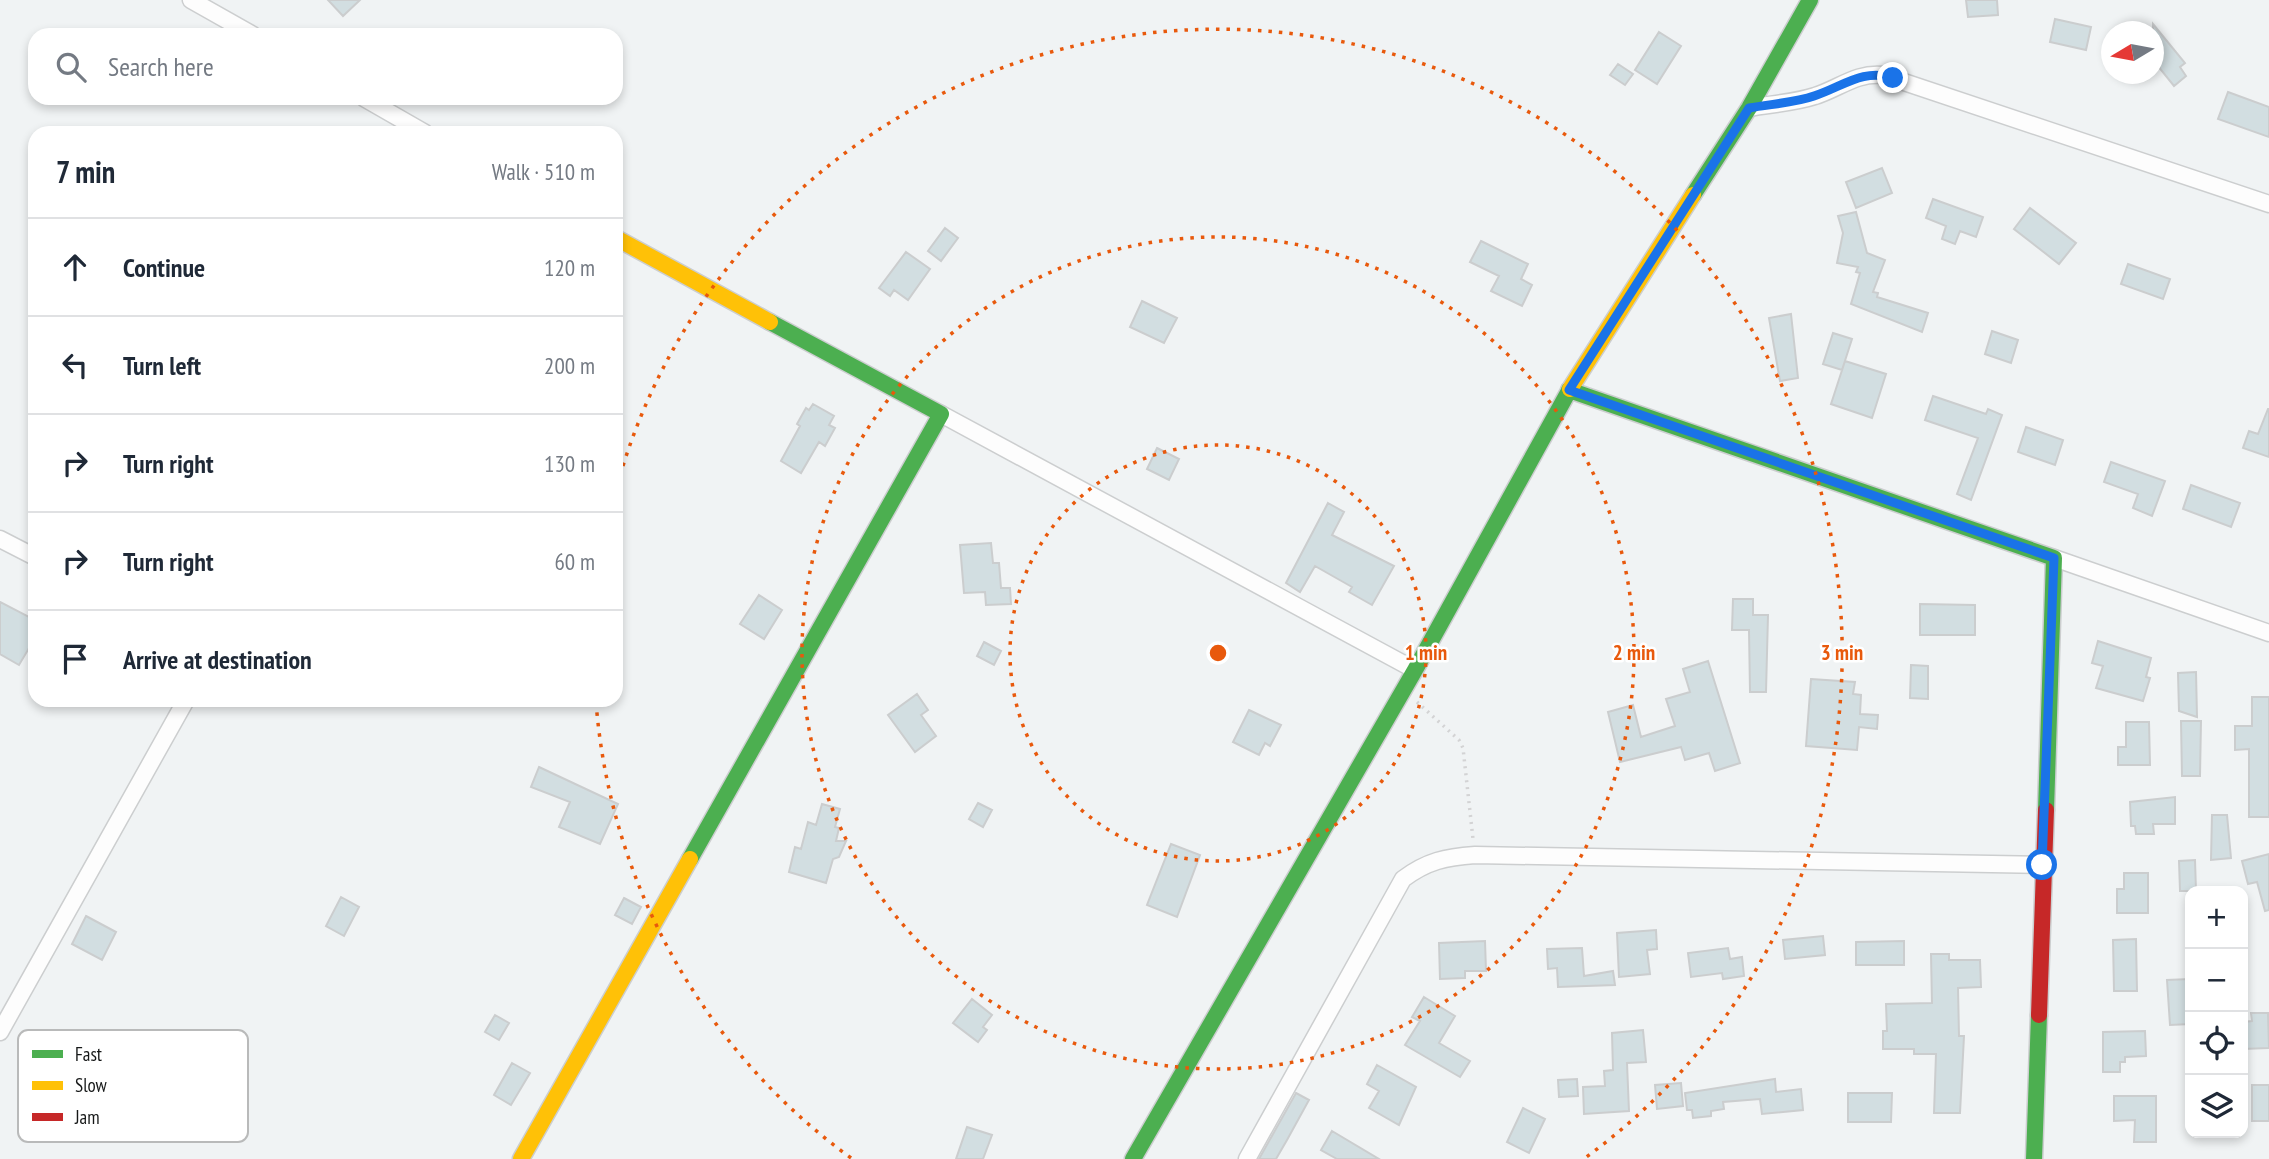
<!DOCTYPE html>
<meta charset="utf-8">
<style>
body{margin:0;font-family:"PT Sans Narrow",sans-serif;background:#f2f2f3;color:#1f2937}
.controls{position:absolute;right:21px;bottom:21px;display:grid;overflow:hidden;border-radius:14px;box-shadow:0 4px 10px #0003}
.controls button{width:63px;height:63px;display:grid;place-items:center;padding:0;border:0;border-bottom:2px solid #e0e1e3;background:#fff;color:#1f2937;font:35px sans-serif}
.compass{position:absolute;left:2101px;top:21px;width:63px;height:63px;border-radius:50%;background:#fff;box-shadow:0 4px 10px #0003;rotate:260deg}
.stop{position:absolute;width:21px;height:21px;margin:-16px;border:5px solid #1a73e8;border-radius:50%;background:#fff}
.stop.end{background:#1a73e8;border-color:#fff;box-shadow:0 2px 7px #0008}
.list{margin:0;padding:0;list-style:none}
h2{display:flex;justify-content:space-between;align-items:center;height:91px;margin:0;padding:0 28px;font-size:30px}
h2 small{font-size:23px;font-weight:400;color:#747a83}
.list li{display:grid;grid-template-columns:46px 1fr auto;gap:21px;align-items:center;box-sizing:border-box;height:98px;padding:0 28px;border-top:2px solid #e0e1e3}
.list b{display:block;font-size:26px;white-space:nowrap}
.list em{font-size:23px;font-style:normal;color:#747a83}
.icon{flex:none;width:38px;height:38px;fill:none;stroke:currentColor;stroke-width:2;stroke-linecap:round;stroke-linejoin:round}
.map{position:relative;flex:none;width:2269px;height:1159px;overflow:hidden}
.search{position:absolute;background:#fff;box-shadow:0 4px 10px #0003;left:28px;top:28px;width:595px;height:77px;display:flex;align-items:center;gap:18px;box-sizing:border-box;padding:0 24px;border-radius:21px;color:#747a83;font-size:26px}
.panel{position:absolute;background:#fff;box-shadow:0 4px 10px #0003;left:28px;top:126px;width:595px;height:581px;border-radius:21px}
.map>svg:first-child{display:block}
.building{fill:#d2dee1;stroke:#cbcdce;stroke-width:2}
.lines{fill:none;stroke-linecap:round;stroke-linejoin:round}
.street-casing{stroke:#cccecf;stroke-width:19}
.fast-casing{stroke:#cccecf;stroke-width:19}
.slow-casing{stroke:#cccecf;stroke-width:19}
.jam-casing{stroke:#cccecf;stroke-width:19}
.path{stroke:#d3d3d4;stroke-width:3.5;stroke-dasharray:2 5;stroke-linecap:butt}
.street{stroke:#fdfdfd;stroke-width:16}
.fast{stroke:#4caf50;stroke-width:16}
.slow{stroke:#ffc107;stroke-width:16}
.jam{stroke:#c62828;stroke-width:16}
.route{stroke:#1a73e8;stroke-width:9}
.ring{fill:none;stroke:#e8590c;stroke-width:3.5;stroke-dasharray:3.5 7}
.key{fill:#fff;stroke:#b9baba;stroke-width:2}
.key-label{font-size:19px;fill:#161818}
.centre{fill:#e8590c;stroke:#fff;stroke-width:3.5}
.ring-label{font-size:21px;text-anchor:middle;font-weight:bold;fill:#e8590c;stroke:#fff;stroke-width:5;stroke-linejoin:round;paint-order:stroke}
</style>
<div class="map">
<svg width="2269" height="1159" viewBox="0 0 2269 1159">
<rect width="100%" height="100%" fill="#f0f3f4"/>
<path class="building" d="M328 0H360L343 16Z
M1966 0H1997L1998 15 1968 17Z
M2055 19 2091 27 2086 50 2050 42Z
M2153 24 2185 63 2180 67 2186 76 2174 86 2153 60Z
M1659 32 1681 46 1657 84 1635 70Z
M1618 64 1633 74 1625 85 1610 75Z
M2228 92 2269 107V137L2218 119Z
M1882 168 1892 193 1856 208 1846 182Z
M1933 199 1983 217 1976 237 1960 231 1955 244 1942 239 1946 226 1926 218Z
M2030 208 2076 243 2059 264 2014 229Z
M1856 212 1867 253 1885 260 1873 292 1878 293 1877 297 1928 313 1922 332 1851 304 1860 273 1856 272 1858 267 1837 263 1843 233 1838 216Z
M945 228 958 238 941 261 928 251Z
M1481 241 1528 264 1521 279 1532 285 1522 306 1491 291 1499 276 1470 262Z
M906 252 930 269 908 300 894 290 890 296 879 288Z
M2128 264 2170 279 2163 299 2121 284Z
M1142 301 1177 318 1164 343 1130 327Z
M1791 314 1798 378 1780 381 1769 318Z
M1992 331 2018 340 2011 363 1985 354Z
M1833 333 1852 339 1842 370 1823 364Z
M1845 361 1886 374 1872 418 1831 404Z
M1933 396 1986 414 1988 409 2002 415 1971 500 1957 494 1978 438 1925 420Z
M813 404 834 416 829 425 835 428 825 446 819 442 801 473 781 461 800 426 797 424 806 408 809 410Z
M2268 409H2269V457L2243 448 2249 431 2258 434Z
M2026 427 2063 440 2055 465 2018 452Z
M1157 448 1179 459 1169 480 1147 469Z
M2111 462 2165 481 2152 516 2133 508 2138 494 2104 482Z
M2191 485 2240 503 2231 527 2183 509Z
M1328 503 1344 512 1332 535 1394 566 1372 605 1349 592 1352 587 1315 566 1300 592 1286 583Z
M991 543 993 563H999L1001 588H1010L1011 604 986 605 985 592 964 593 960 545Z
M759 595 782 610 764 639 740 624Z
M1733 599H1753V615H1768L1766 692H1750L1749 630H1732Z
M0 602 35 620V638L19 665 0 654Z
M1920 604 1975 605V635H1920Z
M2098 641 2151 658 2146 677 2150 678 2143 701 2096 688 2103 666 2092 663Z
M984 642 1001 651 994 665 977 656Z
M1708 661 1740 763 1715 771 1709 753 1685 760 1681 747 1620 762 1608 712 1633 705 1641 737 1675 726 1666 699 1690 692 1683 669Z
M1911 665 1928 666V699L1910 698Z
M2196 672 2197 717 2179 711 2178 673Z
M1811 679 1855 682 1853 694 1861 695 1860 714 1878 715 1877 729 1859 727 1857 750 1806 746Z
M917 694 928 710 921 715 936 736 915 752 888 715Z
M2252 697H2269V817H2249V749L2235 750V726H2252Z
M1249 710 1281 725 1270 746 1265 743 1259 755 1233 742Z
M2181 721H2201L2200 776H2182Z
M2126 722H2149L2150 765H2118V747H2126Z
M539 767 618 804 600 844 559 827 570 802 531 787Z
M2175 797V824H2153L2154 834H2136L2135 826H2131L2130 802Z
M978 803 992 810 983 827 969 819Z
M822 804 840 809 835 827 839 828 836 841H846L839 857 833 859 826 883 789 872 795 847 801 849 808 822 816 825Z
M2212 815H2227L2231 858 2211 860Z
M1171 844 1200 855 1177 917 1147 905Z
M2269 854V910L2265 911 2257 882 2248 884 2242 861Z
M2195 860 2196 891H2180L2179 861Z
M2124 873H2148V913H2117V889H2124Z
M341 897 359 907 344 936 326 926Z
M624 898 641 907 632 924 615 915Z
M86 916 116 932 102 960 72 944Z
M1656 930 1657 949 1647 950 1650 974 1619 977 1617 933Z
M1823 936 1825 955 1785 959 1783 940Z
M2136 939 2137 991H2114L2113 940Z
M1485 941 1486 971H1465V978L1440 979 1439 943Z
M1904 941V965H1856V942Z
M1582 948 1584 976 1613 971 1615 985 1558 987 1557 968 1548 969 1547 949Z
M1728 948 1730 959 1742 957 1744 976 1723 979 1722 973 1691 977 1688 953Z
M1931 954H1949V960H1980L1981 987 1958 988 1959 1036H1964L1960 1113H1934L1936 1054H1914V1049H1883V1031H1887L1886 1004 1932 1003Z
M2190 979V1024L2170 1025 2167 980Z
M1424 997 1455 1016 1439 1043 1470 1061 1460 1077 1405 1045 1420 1021 1412 1017Z
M972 999 992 1015 983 1027 987 1030 978 1042 953 1023Z
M2251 1013H2268L2269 1048 2243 1049V1022L2252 1021Z
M495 1015 509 1023 499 1040 485 1032Z
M1643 1030 1646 1062 1627 1063 1629 1111 1584 1114 1583 1087 1605 1086 1604 1071 1613 1070 1612 1033Z
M2145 1031 2146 1056 2125 1057V1062H2120V1072H2103V1032Z
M512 1063 530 1073 511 1105 494 1095Z
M1377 1065 1416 1087 1399 1125 1369 1108 1379 1091 1367 1084Z
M1577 1079 1578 1096 1559 1097 1558 1080Z
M1775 1079 1776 1092 1801 1089 1803 1110 1762 1114 1760 1099 1723 1102 1724 1109 1711 1111V1116L1693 1118 1692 1110H1687L1685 1093Z
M1681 1083 1683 1106 1657 1109 1655 1085Z
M2252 1085H2269V1121H2252Z
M1296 1093 1309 1100 1287 1140 1276 1159H1259Z
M1848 1093H1892L1891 1122H1848Z
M2114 1096H2156V1142H2134L2135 1120 2114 1121Z
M1523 1108 1545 1119 1529 1153 1507 1142Z
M967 1127 992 1135 983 1159H956Z
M1332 1131 1379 1159H1337L1321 1150Z"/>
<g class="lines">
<g class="street-casing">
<path id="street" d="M191 0 253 35
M364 98 425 133
M1749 108C1770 104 1794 103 1815 96 1838 89 1857 72 1883 75L2269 204
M941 414 1415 670
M0 539 35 557
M2054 558 2269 633
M0 1032 186 700
M1247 1159 1403 879C1427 861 1446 857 1475 855L2042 865"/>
</g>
<g class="fast-casing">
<path id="fast" d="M1693 195 1749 108 1810 0
M1569 390 2054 558 2046 810
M690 859 941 414 770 322
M1133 1159 1415 670 1570 389
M2034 1159 2039 1015"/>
</g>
<g class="slow-casing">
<path id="slow" d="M616 238 770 322
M1570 389 1693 195
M521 1159 690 859"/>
</g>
<g class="jam-casing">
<path id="jam" d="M2039 1015 2046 810"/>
</g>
<path class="path" d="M1417 702 1459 740 1463 748 1473 839"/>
<use href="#street" class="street"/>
<use href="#fast" class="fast"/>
<use href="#slow" class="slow"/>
<use href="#jam" class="jam"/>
</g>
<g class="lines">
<path class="route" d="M1893 78C1863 68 1842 87 1814 96 1794 103 1770 104 1749 108L1569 390 2054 558 2042 865"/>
</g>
<g class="ring">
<circle cx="1218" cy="653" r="208"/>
<circle cx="1218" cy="653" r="416"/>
<path d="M851 1158A624 624 0 0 1 596 702M617 486A624 624 0 1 1 1585 1158"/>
</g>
<rect x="18" y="1030" width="230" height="112" rx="10" class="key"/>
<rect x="32" y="1050" width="31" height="8" fill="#4caf50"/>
<rect x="32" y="1081" width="31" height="9" fill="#ffc107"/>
<rect x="32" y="1113" width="31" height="8" fill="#c62828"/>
<g class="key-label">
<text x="75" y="1061">Fast</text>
<text x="75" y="1092">Slow</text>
<text x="75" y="1124">Jam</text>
</g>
<circle cx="1218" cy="653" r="10" class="centre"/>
<g class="ring-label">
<text x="1426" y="660">1 min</text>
<text x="1634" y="660">2 min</text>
<text x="1842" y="660">3 min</text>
</g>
</svg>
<div class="controls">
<button>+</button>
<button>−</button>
<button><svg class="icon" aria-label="locate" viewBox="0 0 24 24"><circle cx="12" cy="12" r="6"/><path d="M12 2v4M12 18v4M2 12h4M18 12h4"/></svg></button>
<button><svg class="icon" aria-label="layers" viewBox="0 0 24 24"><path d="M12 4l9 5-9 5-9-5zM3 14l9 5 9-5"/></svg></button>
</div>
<svg class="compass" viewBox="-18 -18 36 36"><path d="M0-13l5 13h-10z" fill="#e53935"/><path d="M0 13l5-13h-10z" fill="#747a83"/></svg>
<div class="stop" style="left:2042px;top:865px"></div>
<div class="stop end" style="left:1893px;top:78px"></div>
<div class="search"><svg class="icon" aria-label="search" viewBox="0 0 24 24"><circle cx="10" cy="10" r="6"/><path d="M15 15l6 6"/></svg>Search here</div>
<section class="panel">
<h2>7 min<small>Walk · 510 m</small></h2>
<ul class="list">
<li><svg class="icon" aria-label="ahead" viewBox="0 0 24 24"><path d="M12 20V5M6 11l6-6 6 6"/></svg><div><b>Continue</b></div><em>120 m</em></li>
<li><svg class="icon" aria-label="left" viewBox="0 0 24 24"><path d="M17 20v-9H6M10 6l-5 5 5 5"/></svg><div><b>Turn left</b></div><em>200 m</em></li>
<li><svg class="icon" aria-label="right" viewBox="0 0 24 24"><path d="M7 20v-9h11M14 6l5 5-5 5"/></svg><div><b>Turn right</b></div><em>130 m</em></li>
<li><svg class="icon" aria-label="right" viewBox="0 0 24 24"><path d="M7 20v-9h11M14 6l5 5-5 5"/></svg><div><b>Turn right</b></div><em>60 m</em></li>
<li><svg class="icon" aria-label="arrive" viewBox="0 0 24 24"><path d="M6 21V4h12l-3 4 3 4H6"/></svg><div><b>Arrive at destination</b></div></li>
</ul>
</section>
</div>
